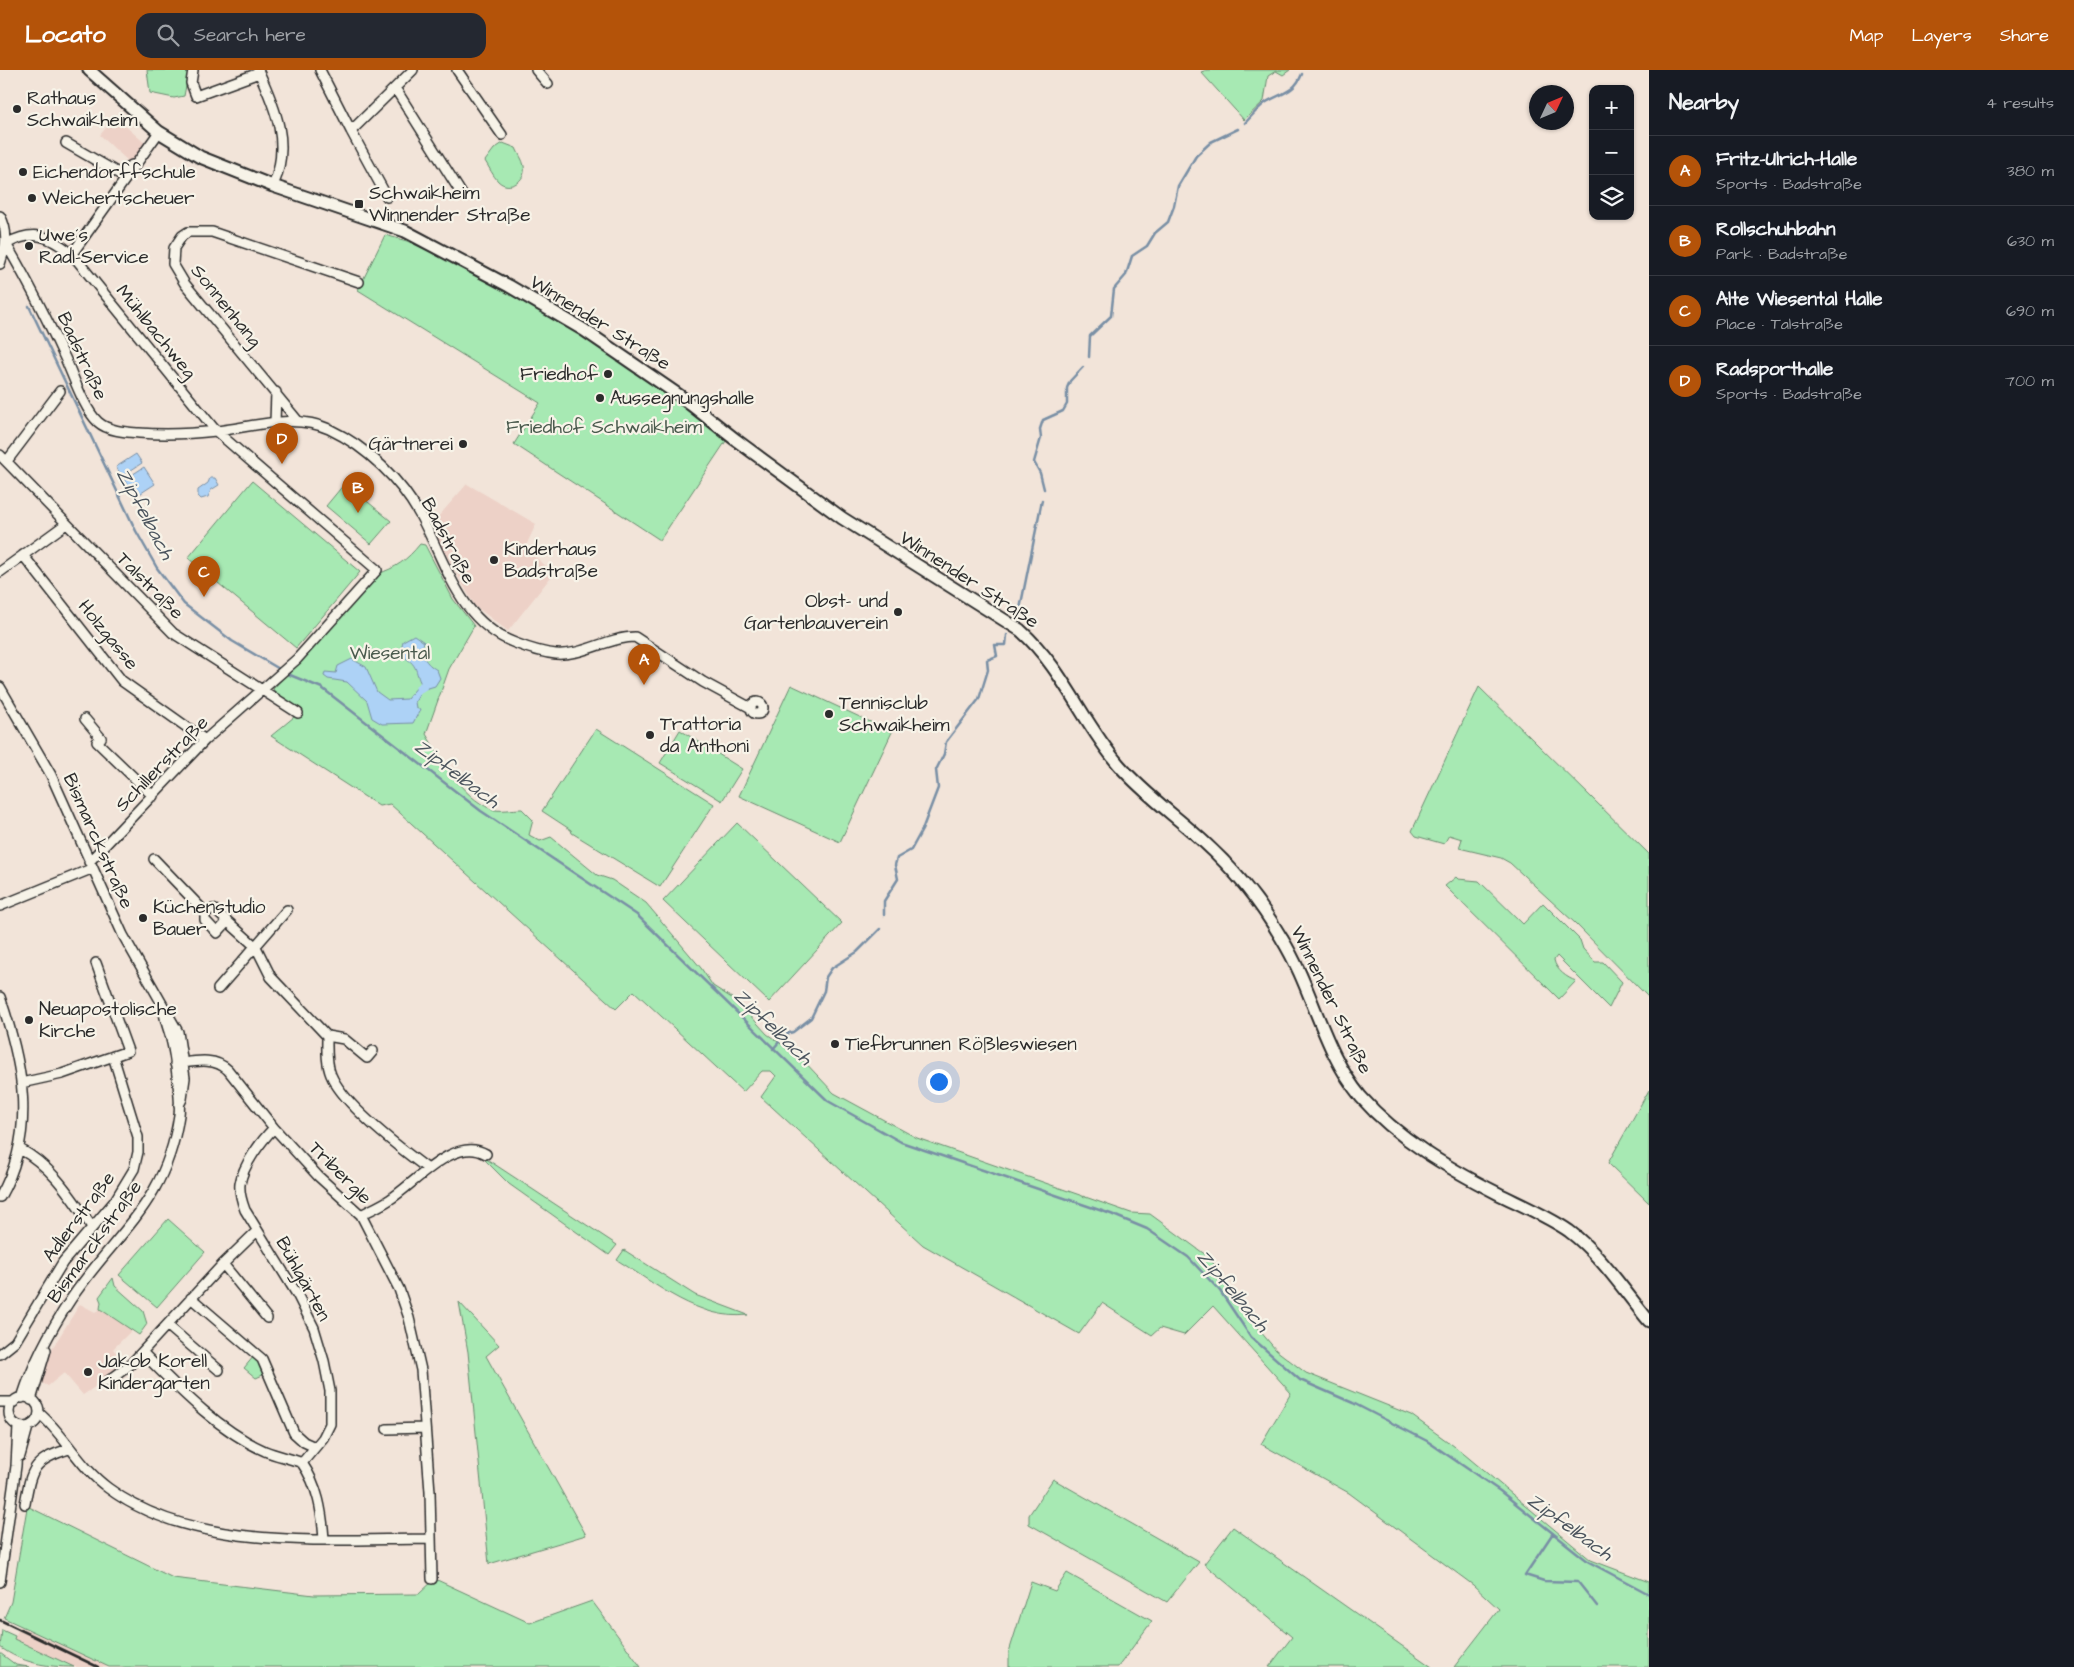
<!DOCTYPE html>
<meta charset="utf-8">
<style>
body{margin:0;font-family:"Architects Daughter",sans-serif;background:#242831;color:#f1f3f6}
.controls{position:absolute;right:15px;top:15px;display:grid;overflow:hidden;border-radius:10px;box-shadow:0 1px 4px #0004}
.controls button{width:45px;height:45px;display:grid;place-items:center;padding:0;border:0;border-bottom:1px solid #363941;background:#171b24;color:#f1f3f6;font:25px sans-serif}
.compass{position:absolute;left:1529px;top:15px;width:45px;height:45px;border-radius:50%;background:#171b24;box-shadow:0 1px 4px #0004;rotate:46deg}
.you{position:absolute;left:938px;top:1011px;width:18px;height:18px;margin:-12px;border:4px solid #fff;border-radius:50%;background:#1a73e8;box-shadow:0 0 0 8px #1a73e833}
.badge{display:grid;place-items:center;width:32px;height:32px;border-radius:50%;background:#b45309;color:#fff;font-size:16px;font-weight:700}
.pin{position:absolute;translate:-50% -41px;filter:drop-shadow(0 1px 2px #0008)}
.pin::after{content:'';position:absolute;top:26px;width:18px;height:15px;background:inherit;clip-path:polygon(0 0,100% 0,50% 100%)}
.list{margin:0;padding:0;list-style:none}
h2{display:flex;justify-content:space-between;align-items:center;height:65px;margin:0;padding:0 20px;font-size:21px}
h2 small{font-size:16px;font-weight:400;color:#9ea1a6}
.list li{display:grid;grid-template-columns:32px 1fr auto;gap:15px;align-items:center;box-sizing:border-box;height:70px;padding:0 20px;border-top:1px solid #363941}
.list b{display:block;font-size:19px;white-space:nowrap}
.list p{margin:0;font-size:16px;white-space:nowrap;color:#9ea1a6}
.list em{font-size:16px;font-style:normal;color:#9ea1a6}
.icon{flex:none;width:28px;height:28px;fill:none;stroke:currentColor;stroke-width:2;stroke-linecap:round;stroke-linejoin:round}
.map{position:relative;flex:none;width:1649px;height:1597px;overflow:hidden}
header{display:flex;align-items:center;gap:30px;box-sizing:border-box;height:70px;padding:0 25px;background:#b45309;color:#fff}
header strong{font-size:24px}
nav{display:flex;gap:28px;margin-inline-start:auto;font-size:18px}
.search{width:350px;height:45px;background:#242831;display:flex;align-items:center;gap:12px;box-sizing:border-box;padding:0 18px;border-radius:15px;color:#9ea1a6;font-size:19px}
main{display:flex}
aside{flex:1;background:#171b24}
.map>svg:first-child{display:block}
.built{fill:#edd1c7}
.green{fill:#a7e9b3;stroke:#698a6f}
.water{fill:#add2f6;stroke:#798fa5}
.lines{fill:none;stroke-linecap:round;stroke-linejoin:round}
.stream{stroke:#798fa5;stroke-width:2.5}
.canal{stroke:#add2f6;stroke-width:9}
.minor-casing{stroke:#2b2b2b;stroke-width:12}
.major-casing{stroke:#2b2b2b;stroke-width:15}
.minor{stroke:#f7f3e8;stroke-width:9}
.major{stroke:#f7f3e8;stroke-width:11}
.rail{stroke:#2b2b2b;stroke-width:2.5}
.poi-dot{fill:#2b2b2b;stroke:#f7f3e8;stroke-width:2}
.labels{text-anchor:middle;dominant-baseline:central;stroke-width:4.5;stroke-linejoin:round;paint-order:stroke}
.poi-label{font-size:19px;fill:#2b2b2b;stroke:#f7f3e8;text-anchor:start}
.street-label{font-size:19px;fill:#2b2b2b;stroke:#f7f3e8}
.park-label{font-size:19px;fill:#4a5a4d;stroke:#f7f3e8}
.water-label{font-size:20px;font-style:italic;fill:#4c555e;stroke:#f7f3e8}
</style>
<header>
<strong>Locato</strong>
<div class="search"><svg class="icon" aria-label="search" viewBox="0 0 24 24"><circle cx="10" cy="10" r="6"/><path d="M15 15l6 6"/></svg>Search here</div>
<nav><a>Map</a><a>Layers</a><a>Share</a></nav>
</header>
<main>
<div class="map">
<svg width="1649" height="1597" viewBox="0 0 1649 1597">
<rect width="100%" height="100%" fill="#f2e4d9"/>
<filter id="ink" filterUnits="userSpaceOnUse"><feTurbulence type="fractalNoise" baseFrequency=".02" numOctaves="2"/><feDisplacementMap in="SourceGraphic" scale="10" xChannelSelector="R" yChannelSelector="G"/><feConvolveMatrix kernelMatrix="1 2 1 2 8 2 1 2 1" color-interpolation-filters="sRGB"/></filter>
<g filter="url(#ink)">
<path class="built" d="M115 47 147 75 130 93 100 65Z
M467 414 536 454 525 478 554 503 508 561 475 536 430 456Z
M80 1234 95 1242 100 1239 132 1260 113 1279 127 1295 83 1325 64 1303 48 1316 40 1312 53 1277Z
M20 1556 109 1597H74L14 1569Z"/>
<path class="green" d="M147 0H189L184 26 174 28 150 23Z
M1207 0H1290L1283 5 1276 1 1268 6 1264 31 1244 50 1201 2Z
M503 73 516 78C518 83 523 90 524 96 527 111 509 122 498 111 493 106 489 97 485 91L494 79Z
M385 165 407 171 442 187 572 257 650 311 726 371 660 470 514 374 540 333 358 220Z
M252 411 360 502 296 578 188 488Z
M345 413 391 451 371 474 326 436Z
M420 474 425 475 453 529 474 556 449 599 426 664C442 691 461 726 491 739 499 742 513 739 522 739L533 750 529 765 540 771 551 767 597 805 612 810 646 833 701 898 713 916 738 932 767 964 801 988 834 1023 917 1068 1131 1143 1150 1144 1210 1188 1243 1241 1276 1280 1306 1303 1411 1345 1458 1379 1591 1490 1649 1512V1597H1454L1499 1539 1473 1515 1349 1423 1261 1374 1291 1323 1213 1236 1184 1265 1160 1258 1152 1265 1102 1233 1079 1264 923 1175 761 1027 776 1006 771 1001H762L743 1022 634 921 616 939 390 734 379 736 271 666 300 642 278 627 273 619 377 504C396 498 407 490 420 474Z
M791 615 892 662 840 772 739 726Z
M1479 617 1649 784V928L1575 853 1510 793 1501 788 1459 778 1462 769 1449 765 1444 774 1416 766 1412 761Z
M596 659 714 734 660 817 572 763 571 760 542 741Z
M680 660 742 699 722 731 660 693Z
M737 753 842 853 769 932 663 831Z
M1456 807 1458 809 1479 811 1523 854 1543 833 1580 870 1583 879 1595 892H1603L1622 912 1609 938 1557 886 1554 890C1556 900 1567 908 1576 911L1559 929 1445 816Z
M1649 1020V1133L1608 1093Z
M479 1084 617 1175 609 1185 509 1114Z
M168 1149 205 1182 157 1237 119 1205Z
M624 1180 695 1225 748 1245C700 1251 656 1214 617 1190Z
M113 1208 115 1216 143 1241 147 1254 139 1265 100 1239 101 1232 99 1227Z
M459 1232 499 1275 486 1286 586 1465 489 1494 468 1282Z
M254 1286 260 1291 265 1304 256 1308 244 1298Z
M1053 1409 1199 1492 1167 1532 1029 1454V1445Z
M29 1437 173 1508 314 1525 419 1524 435 1509 530 1553 592 1531 641 1597H109L4 1548 11 1532 27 1438Z
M1233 1457 1432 1597H1269L1292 1567 1204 1494Z
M1067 1503 1152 1551 1118 1597H1009V1582L1031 1512 1055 1521Z
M2 1560 15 1566 14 1569 74 1597C46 1597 22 1593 0 1577Z
M0 1583 16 1595 29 1597H0Z"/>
<path class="water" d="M136 384 142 393 122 406 116 397Z
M144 397 155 414 135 427 124 410Z
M210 408H215L219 415 211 420 208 427 201 429 198 426V420L208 413Z
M414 565 424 572C420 585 425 593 437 600L440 608 435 616 425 619C413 606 422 596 402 586L401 579 403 571Z
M352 589 366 597 377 622 388 630 407 629 418 616 422 620 415 632 416 638 420 640 413 653 382 654 372 648 367 631 347 612 328 609 324 606 325 602 336 603 338 596Z"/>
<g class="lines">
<path class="stream" d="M1245 53C1251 47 1258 38 1265 33 1280 23 1294 24 1302 4
M29 236 136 461 157 498 184 534 232 571 281 600
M1089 287 1090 266 1111 246 1114 219 1126 205 1132 186 1147 176 1155 163 1168 152 1174 136 1178 116 1196 86 1211 72 1238 59
M1044 419 1040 403 1034 392 1041 368 1040 359 1043 350 1063 341 1067 334V318L1070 311 1083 297
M1020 539 1042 430
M285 603 322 618 481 741 637 845 828 1031 901 1072 1111 1144 1147 1159 1188 1187 1220 1221 1251 1267 1300 1310 1353 1333 1427 1371 1500 1421 1589 1492 1649 1524
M884 845V831L898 809 895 795 897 788 911 780 922 760 938 718 936 700 944 684 946 672 979 629 988 600 987 590 997 586 995 575H1006L1007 565
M786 964 793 962 811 948 824 921 826 907 832 898 857 882 880 859
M773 979 779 972
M1553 1463 1525 1505 1544 1511 1578 1512 1597 1536"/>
<path class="canal" d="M420 618 423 616"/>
<g class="minor-casing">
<path id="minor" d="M193 0 191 13 196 26 259 3
M258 0C276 39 291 74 273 116
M320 0 351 61 413 0
M457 0 502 65
M536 0 548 14
M395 18 463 126
M351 61 387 127
M66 73 118 103 132 95
M0 146C9 162 6 176 0 194
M72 184 159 62
M298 351 185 214 173 194 174 178 182 166 188 162H212L359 212
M275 353 276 322
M0 385 173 563 298 643
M7 391 60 321
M23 485 122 611 205 670
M0 502 66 454
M0 617 51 705 123 865 178 962 185 1008 182 1029 179 1035
M751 638a6 6 0 1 1 12 0a6 6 0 1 1-12 0Z
M85 649 101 668 97 672 153 726
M154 789 205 842
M89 792 205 670 297 589 377 500 216 361 72 184C48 165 34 159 6 174 28 211 47 249 65 288 73 305 84 339 98 352 108 361 126 362 139 363 165 365 190 364 216 361 253 357 294 343 329 359 367 377 401 410 421 447 447 495 459 551 515 573 528 578 542 583 556 584 583 586 608 567 635 567L703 612 751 638
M0 836 91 799
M227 852 217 863 205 850V842L213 839 215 840 256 877 271 907 327 966C327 979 326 993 331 1005 344 1036 401 1079 428 1099
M218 919 287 840
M0 927C23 994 37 1062 0 1127
M327 966 344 969 367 988 373 981
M175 994C193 992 214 986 228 1000L274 1058 318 1106 361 1145 399 1219 409 1248 421 1300 430 1422 432 1509
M21 1013 62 1004 128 981 96 893
M274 1058C261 1071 243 1095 240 1114 239 1123 242 1132 245 1140L298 1226 314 1258 324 1291 330 1321V1354L323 1368 302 1393
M20 1079C53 1097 71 1127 92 1157
M361 1145C370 1140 380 1136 389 1130 415 1114 454 1065 486 1084
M223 1194 267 1248
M191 1228 262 1289 294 1363 304 1372 315 1377
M167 1255 219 1300
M142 1282C178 1318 218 1360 265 1381 277 1386 290 1388 302 1393
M0 1284 15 1272 63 1192 114 1132 134 1099 138 1082V1067L113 986
M107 1312 130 1295 223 1194 257 1161
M9 1342a15 15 0 1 1 30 0a15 15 0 1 1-30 0Z
M22 1328C33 1293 51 1259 71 1229 117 1161 166 1134 179 1045 181 1031 175 984 171 969 169 959 164 950 164 940
M31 1330 46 1280
M0 1332H14
M39 1343C65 1365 79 1397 108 1418 193 1482 329 1469 431 1469
M387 1359 425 1358
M20 1386 28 1357
M302 1393C318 1416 322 1441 324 1469
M25 1434C31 1399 33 1390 69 1379
M0 1512 16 1396 18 1356"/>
</g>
<g class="major-casing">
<path id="major" d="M89 0 159 62 200 87 273 116 405 161 509 216 584 260 680 326 736 370 842 448 1020 560C1063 598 1082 652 1119 695 1144 724 1176 746 1204 772 1235 800 1261 833 1282 869 1313 919 1323 981 1361 1027 1398 1069 1448 1098 1497 1123 1521 1135 1547 1146 1569 1161 1601 1185 1624 1221 1649 1251"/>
</g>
<use href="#minor" class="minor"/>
<use href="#major" class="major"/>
<path class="rail" d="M0 1550 98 1597"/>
</g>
</g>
<g class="poi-dot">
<circle cx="17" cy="39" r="5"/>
<circle cx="23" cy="102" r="5"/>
<circle cx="32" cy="128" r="5"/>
<rect x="354" y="129" width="10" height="10" rx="2.5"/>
<circle cx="29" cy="176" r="5"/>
<circle cx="608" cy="304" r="5"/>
<circle cx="600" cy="328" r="5"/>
<circle cx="463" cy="374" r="5"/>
<circle cx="494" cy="490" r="5"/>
<circle cx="898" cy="542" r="5"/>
<circle cx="829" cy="644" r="5"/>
<circle cx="650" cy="665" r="5"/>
<circle cx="143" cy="848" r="5"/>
<circle cx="29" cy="950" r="5"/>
<circle cx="835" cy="974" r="5"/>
<circle cx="88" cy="1302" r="5"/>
</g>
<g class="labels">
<g class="poi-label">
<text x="27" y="28">Rathaus<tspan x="27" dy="22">Schwaikheim</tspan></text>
<text x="33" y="102">Eichendorffschule</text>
<text x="369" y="123">Schwaikheim<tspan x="369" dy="22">Winnender Straße</tspan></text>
<text x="42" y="128">Weichertscheuer</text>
<text x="39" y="165">Uwe´s<tspan x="39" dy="22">Radl-Service</tspan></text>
<text x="598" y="304" text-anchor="end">Friedhof</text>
<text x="610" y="328">Aussegnungshalle</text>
<text x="453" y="374" text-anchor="end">Gärtnerei</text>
<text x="504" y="479">Kinderhaus<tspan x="504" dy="22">Badstraße</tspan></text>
<text x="888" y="531" text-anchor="end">Obst- und<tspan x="888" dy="22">Gartenbauverein</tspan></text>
<text x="839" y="633">Tennisclub<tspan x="839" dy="22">Schwaikheim</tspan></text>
<text x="660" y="654">Trattoria<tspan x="660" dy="22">da Anthoni</tspan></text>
<text x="153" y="837">Küchenstudio<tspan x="153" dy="22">Bauer</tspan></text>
<text x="39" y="939">Neuapostolische<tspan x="39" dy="22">Kirche</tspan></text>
<text x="845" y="974">Tiefbrunnen Rößleswiesen</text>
<text x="98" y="1291">Jakob Korell<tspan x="98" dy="22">Kindergarten</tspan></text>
</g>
<g class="street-label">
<text transform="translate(226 236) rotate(51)">Sonnenhang</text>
<text transform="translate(600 253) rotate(32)">Winnender Straße</text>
<text transform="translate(156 262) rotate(51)">Mühlbachweg</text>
<text transform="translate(82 286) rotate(65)">Badstraße</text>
<text transform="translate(448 471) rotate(62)">Badstraße</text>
<text transform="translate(969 510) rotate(33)">Winnender Straße</text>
<text transform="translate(150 516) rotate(45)">Talstraße</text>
<text transform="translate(108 565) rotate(51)">Holzgasse</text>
<text transform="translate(162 694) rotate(-46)">Schillerstraße</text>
<text transform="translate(98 771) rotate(66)">Bismarckstraße</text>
<text transform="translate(1331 930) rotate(64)">Winnender Straße</text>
<text transform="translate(340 1103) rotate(45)">Tribergle</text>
<text transform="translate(79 1147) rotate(-53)">Adlerstraße</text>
<text transform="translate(95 1172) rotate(-54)">Bismarckstraße</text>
<text transform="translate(303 1209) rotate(61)">Bühlgärten</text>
</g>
<g class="park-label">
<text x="604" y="357">Friedhof Schwaikheim</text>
<text x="390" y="583">Wiesental</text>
</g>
<g class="water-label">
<text transform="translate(145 444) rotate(62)">Zipfelbach</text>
<text transform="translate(457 704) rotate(37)">Zipfelbach</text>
<text transform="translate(773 957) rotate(44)">Zipfelbach</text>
<text transform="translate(1233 1221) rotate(50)">Zipfelbach</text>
<text transform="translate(1570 1457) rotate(36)">Zipfelbach</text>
</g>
</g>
</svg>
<div class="controls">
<button>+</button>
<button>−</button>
<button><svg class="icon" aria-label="layers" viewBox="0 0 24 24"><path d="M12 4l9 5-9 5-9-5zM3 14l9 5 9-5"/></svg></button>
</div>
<svg class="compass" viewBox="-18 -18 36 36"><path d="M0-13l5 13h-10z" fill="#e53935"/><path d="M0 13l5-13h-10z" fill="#9ea1a6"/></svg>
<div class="you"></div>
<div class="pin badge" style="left:644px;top:615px">A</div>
<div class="pin badge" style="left:358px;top:443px">B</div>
<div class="pin badge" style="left:204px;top:527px">C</div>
<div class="pin badge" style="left:282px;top:394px">D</div>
</div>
<aside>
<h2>Nearby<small>4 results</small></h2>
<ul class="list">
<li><span class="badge">A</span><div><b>Fritz-Ulrich-Halle</b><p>Sports · Badstraße</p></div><em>380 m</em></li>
<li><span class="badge">B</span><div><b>Rollschuhbahn</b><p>Park · Badstraße</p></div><em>630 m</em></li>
<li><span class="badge">C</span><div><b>Alte Wiesental Halle</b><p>Place · Talstraße</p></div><em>690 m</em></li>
<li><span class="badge">D</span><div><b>Radsporthalle</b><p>Sports · Badstraße</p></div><em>700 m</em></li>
</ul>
</aside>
</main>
